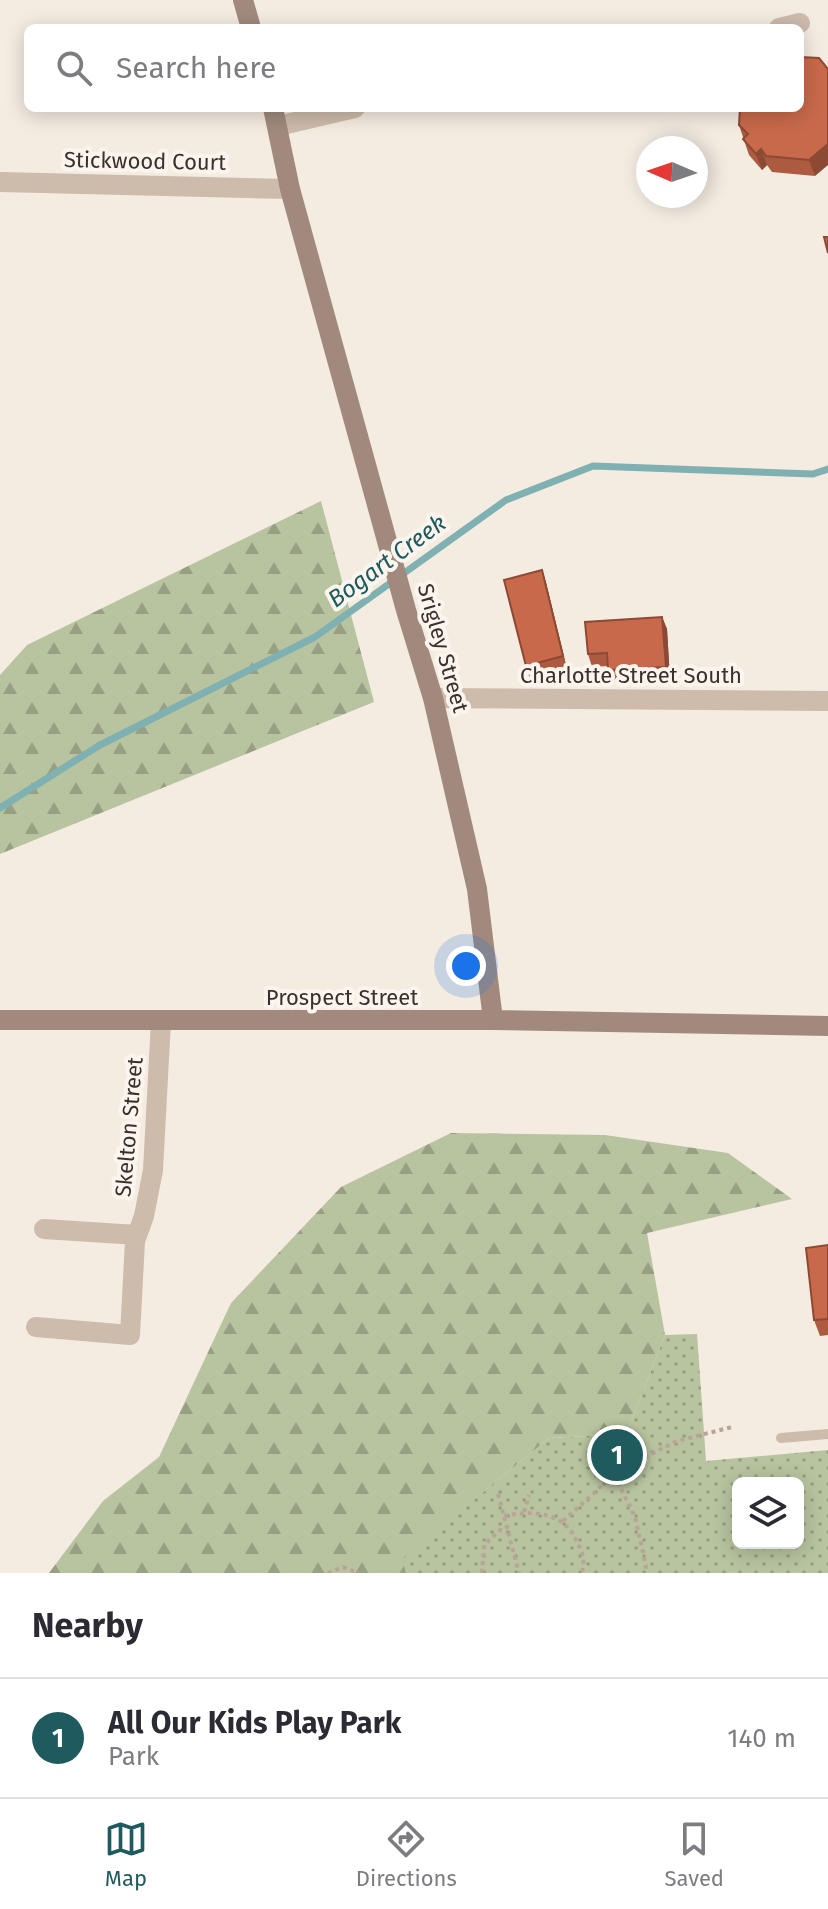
<!DOCTYPE html>
<style>
body{margin:0;font-family:"Fira Sans",sans-serif;background:#f7f7f7;color:#2b2b33}
.controls{position:absolute;right:24px;bottom:24px;display:grid;overflow:hidden;border-radius:12px;box-shadow:0 4px 20px #0003}
.controls button{width:72px;height:72px;display:grid;place-items:center;padding:0;border:0;border-bottom:2px solid #e1e1e2;background:#fff;color:#2b2b33;font:40px sans-serif}
.compass{position:absolute;left:636px;top:136px;width:72px;height:72px;border-radius:50%;background:#fff;box-shadow:0 4px 20px #0003;rotate:272deg}
.you{position:absolute;left:466px;top:966px;width:28px;height:28px;margin:-20px;border:6px solid #fff;border-radius:50%;background:#1a73e8;box-shadow:0 0 0 12px #1a73e833}
.badge{display:grid;place-items:center;width:52px;height:52px;border-radius:50%;background:#1f5a5e;color:#fff;font-size:26px;font-weight:700}
.pin{position:absolute;translate:-50% -50%;border:4px solid #fff;box-shadow:0 2px 8px #0006}
.list{margin:0;padding:0;list-style:none}
h2{display:flex;justify-content:space-between;align-items:center;height:104px;margin:0;padding:0 32px;font-size:34px}
h2 small{font-size:26px;font-weight:400;color:#7c7c81}
.list li{display:grid;grid-template-columns:52px 1fr auto;gap:24px;align-items:center;box-sizing:border-box;height:120px;padding:0 32px;border-top:2px solid #e1e1e2}
.list b{display:block;font-size:30px;white-space:nowrap}
.list p{margin:0;font-size:26px;white-space:nowrap;color:#7c7c81}
.list em{font-size:26px;font-style:normal;color:#7c7c81}
.icon{flex:none;width:44px;height:44px;fill:none;stroke:currentColor;stroke-width:2;stroke-linecap:round;stroke-linejoin:round}
.map{position:relative;flex:none;width:828px;height:1573px;overflow:hidden}
.search{position:absolute;background:#fff;box-shadow:0 4px 20px #0003;left:24px;right:24px;top:24px;height:88px;display:flex;align-items:center;gap:20px;box-sizing:border-box;padding:0 28px;border-radius:12px;color:#7c7c81;font-size:30px}
.sheet{height:224px;background:#fff}
nav{display:flex;justify-content:space-around;align-items:center;box-sizing:border-box;height:112px;border-top:2px solid #e1e1e2;background:#fff;font-size:22px;color:#7c7c81}
nav a{display:grid;justify-items:center;gap:4px}
nav .on{color:#1f5a5e}
.map>svg:first-child{display:block}
.grass{fill:url(#grass-dots);fill-rule:evenodd}
.forest{fill:url(#forest-firs)}
.lines{fill:none;stroke-linecap:round;stroke-linejoin:round}
.stream{stroke:#7fb0b2;stroke-width:7}
.path{stroke:#b9a596;stroke-width:4;stroke-dasharray:4 4;stroke-linecap:butt}
.lane{stroke:#cdbbac;stroke-width:10}
.street{stroke:#cdbbac;stroke-width:20}
.secondary{stroke:#a18a7d;stroke-width:20}
.wall{fill:#ac5a40}
.shaded-wall{fill:#8c4a34}
.building{fill:#c8694b;stroke:#8c4a34;stroke-width:2}
.labels{text-anchor:middle;dominant-baseline:central;stroke-width:8;stroke-linejoin:round;paint-order:stroke}
.street-label{font-size:22px;fill:#3b302b;stroke:#fbf5ee}
.water-label{font-size:24px;font-style:italic;fill:#1f5a5e;stroke:#fbf5ee}
</style>
<div class="map">
<svg width="828" height="1573" viewBox="0 0 828 1573">
<defs>
<pattern id="grass-dots" width="8" height="8" patternUnits="userSpaceOnUse" patternTransform="scale(2)"><rect width="8" height="8" fill="#b8c4a0"/><path d="M2 2h.1M6 6h.1" fill="none" stroke="#97a083" stroke-width="1.8" stroke-linecap="round"/></pattern>
<pattern id="forest-firs" width="22" height="20" patternUnits="userSpaceOnUse" patternTransform="scale(2)"><rect width="22" height="20" fill="#b8c4a0"/><path d="M5 1l3.5 6h-7zM16 11l3.5 6h-7z" fill="#97a083"/></pattern>
</defs>
<rect width="100%" height="100%" fill="#f4ebe1"/>
<path class="grass" d="M697 1334 706 1461 828 1450V1573H406L401 1559 549 1438 626 1434 665 1335ZM738 1483H798V1543H738Z"/>
<path class="forest" d="M321 501 374 702 0 854V675L27 645Z
M451 1133 605 1135 728 1153 792 1199 647 1233 665 1335 626 1434 549 1438 402 1559 406 1573H49L103 1501 159 1457 231 1303 341 1187Z"/>
<g class="lines">
<path class="stream" d="M0 808 100 745 315 637 506 500 593 466 813 474 828 469"/>
<path class="path" d="M614 1475 635 1517 646 1566 645 1573
M498 1494 519 1573
M524 1512 529 1495
M504 1516C532 1510 564 1511 577 1542 583 1555 585 1558 582 1573
M563 1521 614 1475 641 1459 677 1441 732 1427
M328 1573 343 1567 359 1573
M482 1573 484 1545 500 1530 507 1532"/>
<path class="lane" d="M781 1438 828 1434"/>
<path class="street" d="M779 28 800 23
M278 126 355 108
M0 182 290 189
M433 698 828 701
M44 1229 137 1235
M36 1327 130 1335 135 1241 144 1216 153 1170 161 1021"/>
<path class="secondary" d="M243 0 251 28
M273 108 290 189 406 610 433 698 477 889 493 1020
M0 1020H493L828 1026"/>
</g>
<path class="wall" d="M800 108 815 176 772 172 767 165 762 170 749 155 739 125Z
M542 570 546 583 567 669 530 678 526 666Z
M662 617 667 629 670 679 612 683 608 670V666L592 667 588 654Z
M828 1245V1335L820 1336 814 1320Z"/>
<path class="shaded-wall" d="M828 144V165L815 176 809 160Z
M761 149 767 165 762 170 756 154Z
M542 570 546 583 567 669 563 656Z
M662 617 667 629 670 679 666 667Z"/>
<path class="building" d="M800 57 819 58 828 69V144L809 160 766 156 761 149 756 154 743 139 748 134 739 125 740 108H800Z
M824 237H828V253Z
M542 570 563 656 526 666 504 580Z
M662 617 666 667 608 670 607 653 588 654 585 622Z
M828 1245V1319L814 1320 806 1248Z"/>
<g class="labels">
<g class="street-label">
<text transform="translate(145 161) rotate(1)">Stickwood Court</text>
<text transform="translate(443 648) rotate(74)">Srigley Street</text>
<text x="631" y="675">Charlotte Street South</text>
<text x="342" y="997">Prospect Street</text>
<text transform="translate(129 1127) rotate(-85)">Skelton Street</text>
</g>
<g class="water-label">
<text transform="translate(387 561) rotate(-36)">Bogart Creek</text>
</g>
</g>
</svg>
<div class="controls">
<button><svg class="icon" aria-label="layers" viewBox="0 0 24 24"><path d="M12 4l9 5-9 5-9-5zM3 14l9 5 9-5"/></svg></button>
</div>
<svg class="compass" viewBox="-18 -18 36 36"><path d="M0-13l5 13h-10z" fill="#e53935"/><path d="M0 13l5-13h-10z" fill="#7c7c81"/></svg>
<div class="you"></div>
<div class="pin badge" style="left:617px;top:1455px">1</div>
<div class="search"><svg class="icon" aria-label="search" viewBox="0 0 24 24"><circle cx="10" cy="10" r="6"/><path d="M15 15l6 6"/></svg>Search here</div>
</div>
<section class="sheet">
<h2>Nearby<small></small></h2>
<ul class="list">
<li><span class="badge">1</span><div><b>All Our Kids Play Park</b><p>Park</p></div><em>140 m</em></li>
</ul>
</section>
<nav>
<a class="on"><svg class="icon" aria-label="map" viewBox="0 0 24 24"><path d="M3 6l6-2 6 2 6-2v14l-6 2-6-2-6 2zM9 4v14M15 6v14"/></svg>Map</a>
<a><svg class="icon" aria-label="directions" viewBox="0 0 24 24"><path d="M12 3l9 9-9 9-9-9zM9 14v-3h6M13 9l2 2-2 2"/></svg>Directions</a>
<a><svg class="icon" aria-label="saved" viewBox="0 0 24 24"><path d="M7 4h10v16l-5-4-5 4z"/></svg>Saved</a>
</nav>
